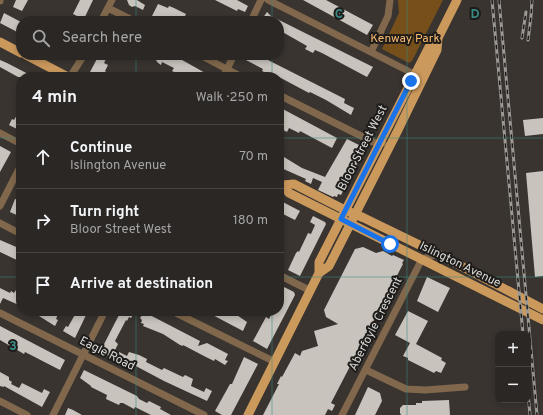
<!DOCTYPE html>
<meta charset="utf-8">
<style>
body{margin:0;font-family:Overpass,sans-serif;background:#332f2c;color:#f1f3f6}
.controls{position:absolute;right:12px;bottom:12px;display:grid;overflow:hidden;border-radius:8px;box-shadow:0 2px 6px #0003}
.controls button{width:36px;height:36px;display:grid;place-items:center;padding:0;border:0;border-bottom:1px solid #474441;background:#2b2724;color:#f1f3f6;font:20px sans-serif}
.stop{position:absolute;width:12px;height:12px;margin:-9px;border:3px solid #1a73e8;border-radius:50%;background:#fff}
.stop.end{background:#1a73e8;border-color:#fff;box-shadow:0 1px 4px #0008}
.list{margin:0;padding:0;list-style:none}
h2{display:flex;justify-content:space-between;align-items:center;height:52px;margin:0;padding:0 16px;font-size:17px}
h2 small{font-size:13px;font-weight:400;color:#a6a5a6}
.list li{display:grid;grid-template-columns:26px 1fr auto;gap:12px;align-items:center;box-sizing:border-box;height:64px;padding:0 16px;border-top:1px solid #474441}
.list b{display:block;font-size:15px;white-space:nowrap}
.list p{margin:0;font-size:13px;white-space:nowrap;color:#a6a5a6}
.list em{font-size:13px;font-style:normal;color:#a6a5a6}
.icon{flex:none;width:22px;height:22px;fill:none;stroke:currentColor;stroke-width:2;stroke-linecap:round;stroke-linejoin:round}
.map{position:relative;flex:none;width:543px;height:415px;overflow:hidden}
.search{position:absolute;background:#2b2724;box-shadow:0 2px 6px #0003;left:16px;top:16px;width:268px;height:44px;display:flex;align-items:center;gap:10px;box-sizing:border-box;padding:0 14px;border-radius:16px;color:#a6a5a6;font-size:15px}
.panel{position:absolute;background:#2b2724;box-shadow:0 2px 6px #0003;left:16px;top:72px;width:268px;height:244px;border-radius:16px}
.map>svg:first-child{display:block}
.green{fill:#764f1a}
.building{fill:#c8c3bd}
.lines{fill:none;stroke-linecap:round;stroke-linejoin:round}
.minor{stroke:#81684c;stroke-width:7}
.major{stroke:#cc995d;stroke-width:9}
.rail-casing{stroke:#9c9995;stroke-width:3}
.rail{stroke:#1e1c1a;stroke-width:1.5;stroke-dasharray:4.5;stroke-linecap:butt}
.route{stroke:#1a73e8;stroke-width:5}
.grid{fill:none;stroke:#388a83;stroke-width:1;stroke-opacity:0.55}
.labels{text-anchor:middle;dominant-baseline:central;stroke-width:4;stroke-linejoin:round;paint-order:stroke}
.park-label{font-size:12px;fill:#fabb71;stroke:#1e1c1a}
.street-label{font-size:12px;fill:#dad8d5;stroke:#1e1c1a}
.grid-label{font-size:13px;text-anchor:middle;font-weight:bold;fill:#388a83;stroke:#1e1c1a;stroke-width:4;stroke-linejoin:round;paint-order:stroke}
</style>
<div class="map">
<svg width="543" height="415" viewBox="0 0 543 415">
<rect width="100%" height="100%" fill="#393430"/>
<path class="green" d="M398 0H443L412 61 409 63 382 49 399 13Z"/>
<path class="building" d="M16 0H28L22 11 13 7Z
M80 0H93L83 21H74L77 16 73 14Z
M127 0H137L145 5 143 10 135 6 132 7 129 5Z
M215 0H237L248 6 245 12 238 9 237 11Z
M303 0H326L373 25 367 35Z
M158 4 168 8 169 6 174 8 186 14 184 18 190 21H164L152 16Z
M267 12 271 16 373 67 367 77 322 53 315 50 313 53 305 49 307 46 279 30V21H265L262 19Z
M4 13 21 22V34L0 23Z
M99 55H108L104 63 108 65 105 71 106 72 104 77H99L90 72Z
M146 55H175V56L207 74 205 77H190L182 72 180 75 172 71 174 68 162 62 161 65 157 62V61Z
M244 55H258L262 57 345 99 344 103 354 108 351 115 326 100 310 92 309 93 279 77H275L262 71 263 69 242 58Z
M0 60 7 63 34 77H18L0 67Z
M279 107 337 138 332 148 300 131 299 133 289 128 287 132 279 128Z
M21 108V131L9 125 12 119 14 120Z
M543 118V134L525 136 523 120Z
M347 139 365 148 341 195 338 194 337 197 334 196 333 197 318 190 322 182 313 178 311 184 305 181 306 179 279 167V154L302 168 325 177Z
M0 146 11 152 0 172Z
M543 171V276L535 277 526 173Z
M15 199 21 201V217L10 212Z
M279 200 300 211 295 220 279 212Z
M313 216 325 222 326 224 300 276 288 270 296 253 298 251 299 252 308 233 311 234 315 225 310 222Z
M0 240 21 249V262L0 252Z
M363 247 376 253 383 251 392 256 393 255 404 260 402 263 403 264 331 403 335 405 332 411 328 409 325 415H263L279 384H277L281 376 282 377 295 353 300 356 302 351 318 346 314 331 338 324 326 317 324 310 355 249Z
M427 277 450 288 438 312 417 301Z
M282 286 294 292 295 295 267 349 253 341 266 317 269 319 273 311H279V292Z
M0 288 10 293 11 291 14 293 16 290 21 293V306L3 298 0 304Z
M31 311H53L58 314 56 319 58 320 55 326Z
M77 311H88L75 338 63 331 66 326 68 327Z
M121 311H130L134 313 131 318 129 317 127 321 126 320 115 341 118 344 114 352 116 353 114 358 111 357 100 352Z
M205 311H221L229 315 231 311 247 322 243 331Z
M408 311 428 321 416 344 442 358 441 360 446 363 441 373 436 371 434 373 408 360V358L403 356 410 343 395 335Z
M144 312 200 341 198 346 207 343 228 354 225 360 228 361 225 365 215 359 214 361 204 356 183 345V346L180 345 163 334 143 326 144 324 141 323 142 320 140 318Z
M0 326 65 360 60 370 25 352 24 354 0 340Z
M119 352 127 356 129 352 139 355 147 359 146 362 162 370 164 368 183 377 185 375 193 379 191 386 202 391 204 392 206 388 212 391 207 401 164 381 117 356Z
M244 357 258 364 231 415H222L215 411 230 384H232Z
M84 370 137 396 139 399 147 403 149 401 161 407 160 409 171 415H151L135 407 134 409 123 403H120L119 405 106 399 107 395 91 387V386L80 378Z
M0 372 9 377V380L12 382 11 384 19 388 22 383 42 393 44 389 50 392 42 407 4 386V387L0 386Z
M368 387 380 393 382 401 375 415H355Z
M449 400 450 415H401L400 413V408L403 405H416V403H422V401Z
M68 408 73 410 82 415H65Z"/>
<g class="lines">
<path class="minor" d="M268 0 420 77
M0 1V0
M108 8 134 21
M101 21 112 0
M251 21 261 0
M371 52 388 16 390 0
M200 55 242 77
M70 77 84 55
M223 77 234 55
M279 95 373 142 379 144 383 143
M0 133 21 144
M0 206 21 165
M0 223 21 234
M279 275 311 291
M172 311 275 362
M0 313 204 415
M366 370 406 389 425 390 465 387
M0 401 27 415
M53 415 105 311
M342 415 422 259 438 254"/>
<path class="major" d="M0 42 21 53
M26 55 68 77
M279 183 283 185 289 193 543 320
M283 185 294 184 345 210 364 218 438 254 543 309
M319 273 329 266 398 130 437 50 438 38
M248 415 319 273V262L430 45 438 38 457 0"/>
<g class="rail-casing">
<path id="rail" d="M492 0 523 334
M499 0 537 415
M522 38 526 12
M528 40 531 16 532 0
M528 393 530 415"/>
</g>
<use href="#rail" class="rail"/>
</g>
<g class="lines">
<path class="route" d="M390 244 341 219 411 81"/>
</g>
<path class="grid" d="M136 0V21M272 0V21M407 0V415M136 55V77M272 55V77M0 138H21M279 138H543M0 277H21M279 277H543M136 311V415M272 311V415"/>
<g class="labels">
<g class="park-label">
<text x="405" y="39">Kenway Park</text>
</g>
<g class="street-label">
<text transform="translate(363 148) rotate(-63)">Bloor Street West</text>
<text transform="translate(460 265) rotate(26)">Islington Avenue</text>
<text transform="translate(376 324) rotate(-63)">Aberfoyle Crescent</text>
<text transform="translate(107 354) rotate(27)">Eagle Road</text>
</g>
</g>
<g class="grid-label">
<text x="339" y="18">C</text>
<text x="475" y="18">D</text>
<text x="13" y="350">3</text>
</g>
</svg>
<div class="controls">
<button>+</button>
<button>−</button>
</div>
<div class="stop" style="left:390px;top:244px"></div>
<div class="stop end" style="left:411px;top:81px"></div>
<div class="search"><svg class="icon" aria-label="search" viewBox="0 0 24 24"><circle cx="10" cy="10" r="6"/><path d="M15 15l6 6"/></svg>Search here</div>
<section class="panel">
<h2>4 min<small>Walk · 250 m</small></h2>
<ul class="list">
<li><svg class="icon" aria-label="ahead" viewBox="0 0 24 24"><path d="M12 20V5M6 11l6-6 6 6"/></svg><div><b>Continue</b><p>Islington Avenue</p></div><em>70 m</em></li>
<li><svg class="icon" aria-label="right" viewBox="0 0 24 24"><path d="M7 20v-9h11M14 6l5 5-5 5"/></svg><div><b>Turn right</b><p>Bloor Street West</p></div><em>180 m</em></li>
<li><svg class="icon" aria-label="arrive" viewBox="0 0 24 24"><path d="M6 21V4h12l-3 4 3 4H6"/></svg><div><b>Arrive at destination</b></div></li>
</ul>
</section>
</div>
